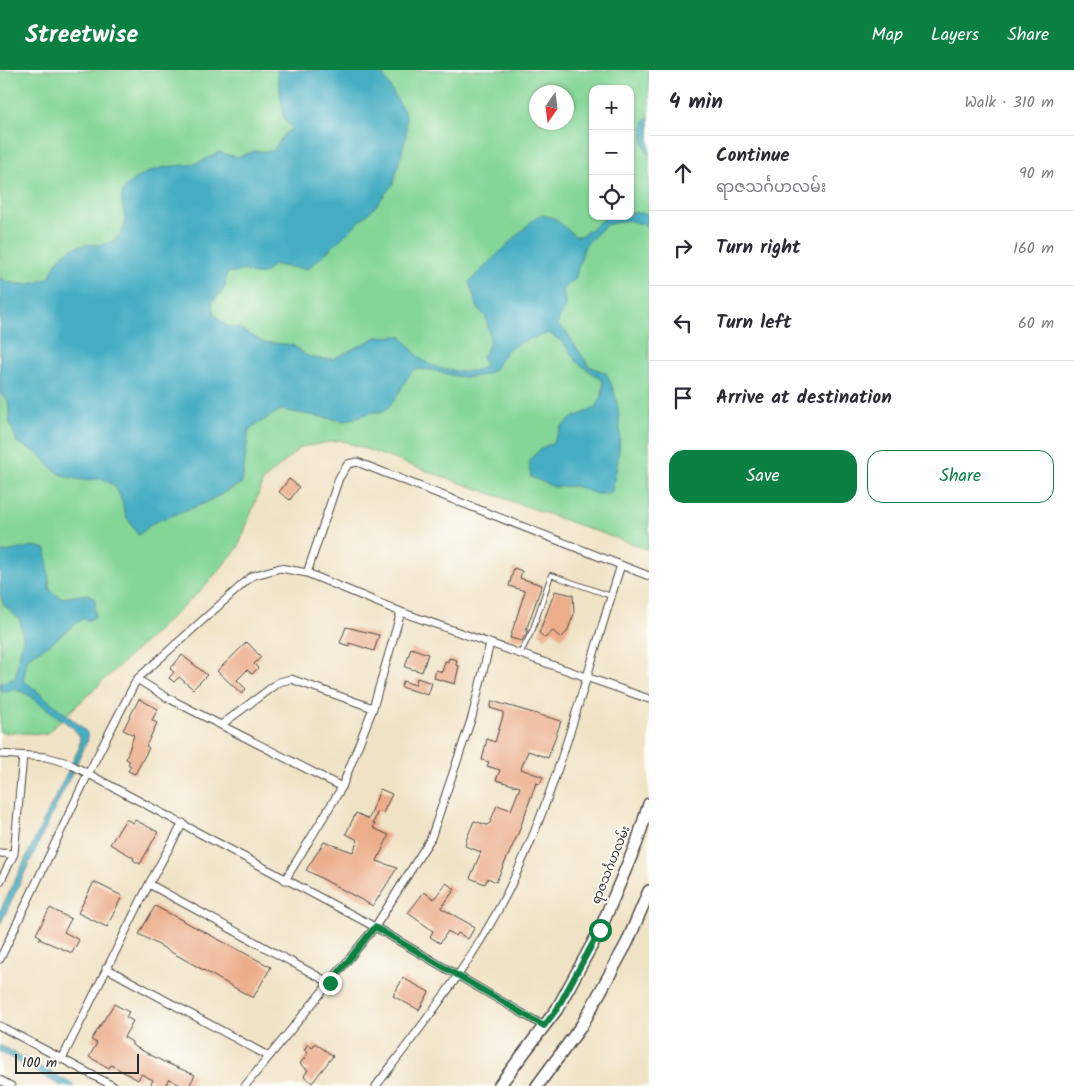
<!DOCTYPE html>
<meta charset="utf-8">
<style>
body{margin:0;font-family:Kalam,"Noto Sans Myanmar",sans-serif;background:#f7f7f7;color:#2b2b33}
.controls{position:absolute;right:15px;top:15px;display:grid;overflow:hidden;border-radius:10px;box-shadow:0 1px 4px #0004}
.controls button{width:45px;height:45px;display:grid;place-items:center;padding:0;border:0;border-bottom:1px solid #e1e1e2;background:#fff;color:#2b2b33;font:25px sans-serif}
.compass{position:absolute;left:529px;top:15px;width:45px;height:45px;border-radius:50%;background:#fff;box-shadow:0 1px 4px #0004;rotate:194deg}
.scale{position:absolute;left:15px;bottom:12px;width:124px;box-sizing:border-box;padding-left:5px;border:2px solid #2b2b2b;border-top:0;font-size:14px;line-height:18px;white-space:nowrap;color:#2b2b2b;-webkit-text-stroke:4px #fdfcf7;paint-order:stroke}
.stop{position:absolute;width:15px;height:15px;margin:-11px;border:4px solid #0b8043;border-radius:50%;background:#fff}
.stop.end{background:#0b8043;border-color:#fff;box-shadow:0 1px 5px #0008}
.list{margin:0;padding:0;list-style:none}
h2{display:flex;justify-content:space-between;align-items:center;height:65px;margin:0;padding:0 20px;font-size:21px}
h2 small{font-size:16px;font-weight:400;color:#7c7c81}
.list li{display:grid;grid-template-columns:32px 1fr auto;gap:15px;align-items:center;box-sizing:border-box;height:75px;padding:0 20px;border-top:1px solid #e1e1e2}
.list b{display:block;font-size:19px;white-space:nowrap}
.list p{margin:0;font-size:16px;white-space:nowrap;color:#7c7c81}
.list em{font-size:16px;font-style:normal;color:#7c7c81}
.actions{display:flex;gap:10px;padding:15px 20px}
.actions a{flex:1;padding:11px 0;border:1px solid #0b8043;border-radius:15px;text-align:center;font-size:18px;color:#0b8043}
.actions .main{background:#0b8043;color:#fff}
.icon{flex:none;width:28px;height:28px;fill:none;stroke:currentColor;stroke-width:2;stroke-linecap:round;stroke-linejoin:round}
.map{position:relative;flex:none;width:649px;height:1016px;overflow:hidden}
header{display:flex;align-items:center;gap:30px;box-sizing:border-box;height:70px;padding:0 25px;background:#0b8043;color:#fff}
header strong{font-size:24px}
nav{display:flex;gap:28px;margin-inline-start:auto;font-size:18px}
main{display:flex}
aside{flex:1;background:#fff}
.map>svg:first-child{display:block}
.green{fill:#84d697;stroke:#588061;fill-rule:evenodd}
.water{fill:#44adc3;stroke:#386c77}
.building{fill:#ecad8b}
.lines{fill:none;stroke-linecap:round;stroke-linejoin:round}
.service-casing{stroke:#494642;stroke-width:6}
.minor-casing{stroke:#494642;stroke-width:9}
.primary-casing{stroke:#494642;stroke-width:14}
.service{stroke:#fff;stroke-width:4}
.minor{stroke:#fff;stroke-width:7}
.primary{stroke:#fff;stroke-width:11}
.route{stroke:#0b8043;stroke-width:6}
.labels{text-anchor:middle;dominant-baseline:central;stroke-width:4;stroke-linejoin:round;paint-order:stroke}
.street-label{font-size:12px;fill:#2b2b2b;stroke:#fdfcf7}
</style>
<header>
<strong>Streetwise</strong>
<nav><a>Map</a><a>Layers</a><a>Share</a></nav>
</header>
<main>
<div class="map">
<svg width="649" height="1016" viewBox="0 0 649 1016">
<rect width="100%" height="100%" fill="#fdfcf7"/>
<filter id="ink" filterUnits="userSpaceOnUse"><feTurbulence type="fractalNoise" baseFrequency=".02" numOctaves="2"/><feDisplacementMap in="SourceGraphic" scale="10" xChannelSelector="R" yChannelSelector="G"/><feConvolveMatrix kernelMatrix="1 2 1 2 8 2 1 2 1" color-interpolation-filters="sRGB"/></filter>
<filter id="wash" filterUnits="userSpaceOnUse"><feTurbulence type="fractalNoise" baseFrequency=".0096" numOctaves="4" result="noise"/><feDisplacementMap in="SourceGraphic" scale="20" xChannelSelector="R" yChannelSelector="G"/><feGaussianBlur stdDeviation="1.12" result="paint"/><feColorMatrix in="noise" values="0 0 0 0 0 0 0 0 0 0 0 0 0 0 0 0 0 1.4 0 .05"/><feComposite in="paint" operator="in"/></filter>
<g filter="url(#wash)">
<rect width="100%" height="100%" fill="#f0e2c4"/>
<path class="green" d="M0 0H649V480L340 370 301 377 263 411 238 478 203 518 46 664 0 662ZM593 19H630V146H593ZM536 22H566V52H536Z"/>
<path class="water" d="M277 0H380L406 45V67L393 114 374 138 308 199 273 195 263 204H254L243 200 235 203 228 202 226 206 225 218 212 232 214 244 227 256 239 258 263 272 293 275 305 285 319 289H333L377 267 401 266C408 274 414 283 422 290 435 300 471 307 485 296L482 286C494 272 489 264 486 247L478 239 469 212 533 150 541 145 554 148 575 166H581L608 146H630V142L649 144V156L628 150 606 155 585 175 575 209 563 220 566 238 559 248 558 255 566 262 589 296 606 303C626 341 621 380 612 421L608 424H597L575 416 554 417 531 407 529 392C535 383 542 376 552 374L562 356 574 347 596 338 602 326 603 311 577 292 563 272 549 263C537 267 520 271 509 279 500 286 499 300 486 304 457 314 439 296 413 300 402 314 398 330 383 342H373L345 351 281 340 249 359 242 413 203 434 155 452 138 465 126 446 120 426 115 416 103 409 83 410 66 407 53 399 39 384 18 373 10 354 8 330 0 324V208C17 217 33 216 50 207 54 192 66 177 84 175 94 174 104 177 114 170 137 155 114 134 125 118 134 106 158 97 173 96 182 95 190 96 199 92 206 90 213 85 219 82L237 87 255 81H273L285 63 293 59 284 50Z
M649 47V85C641 74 643 62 645 50Z
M34 476 46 479 50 520 61 528 88 524 95 529V547L89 550 82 549 50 574 28 587 23 610 82 657 87 663 88 669 0 855V841L79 678 80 667 73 658 27 624 16 620 0 621V613L15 608 23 567 20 550 4 535 0 525V483Z
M0 975 76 1016H61L0 982Z"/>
<g id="blocks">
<path class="building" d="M289 409 299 417 290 430 279 422Z
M514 498 522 501 520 508 542 515 526 560H528L522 571 510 568 525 521 509 516Z
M555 521 573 525 574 544 567 562 561 568 553 561 545 568 539 563Z
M346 557 379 565 374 581 349 573V576L340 573Z
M247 572 261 587 254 594 258 598 252 604 247 600 237 610 246 619 242 624 217 601Z
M411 578 428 584 422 602 405 597Z
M182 585 207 605 193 619 179 607 174 612 169 608 174 602 170 599Z
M449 588 457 590 456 595 459 596 455 614 434 608 436 600 442 602 445 591 448 592Z
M417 608 432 613 428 625 401 617 403 611 415 615Z
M139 629 158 639 152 650 157 653 146 676 149 678 135 704 128 701 131 696 128 694 130 691 126 689 134 665 123 660Z
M492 631 561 651 548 688 528 681 521 699 543 707 540 714 536 713 518 764 496 812 488 808 485 814 470 808 481 782 465 776 467 768 474 751 487 755 490 753 497 735 511 740 520 717 496 710 500 700 487 696 489 692 482 690 487 669 495 672 503 646V642L490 638Z
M380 719 392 724 383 743 378 741 373 753 375 754 373 758 389 765 377 791 397 798 373 836 306 800 324 772 353 782 358 770 346 764 349 757 356 743 369 749Z
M126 749 133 753 135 750 158 762 140 794 133 790 134 788 110 774Z
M94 812 122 826 107 857 78 843Z
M446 813 455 819 441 838 475 857 468 869 458 863 456 866 448 861 440 873 430 867 433 861 408 843 424 822 434 829Z
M155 836 271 897 253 928 139 864Z
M50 838 71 849 64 862 79 870 72 883 39 869 41 867 36 864Z
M403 908 429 922 419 940 393 926Z
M114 934 129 942 126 947 133 951 124 967 132 972V975L164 992 195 1005 189 1016H182L169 1009 165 1016H150L153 1010 141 1004 138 1010 111 995 109 998 89 987 97 973 91 970Z
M315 973 333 986 312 1013 304 1006 308 1000 300 994 308 983 304 980 308 974 312 978Z"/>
</g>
</g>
<g filter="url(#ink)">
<use href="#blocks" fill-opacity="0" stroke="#494642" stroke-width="1"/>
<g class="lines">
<g class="service-casing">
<path id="service" d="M520 584 533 559 551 505 611 526"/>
</g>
<g class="minor-casing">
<path id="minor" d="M307 503 339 408 348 394 357 392 649 506
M137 609 166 627 342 717
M221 655 279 612 291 609 373 638
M0 684 46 687 68 693 375 857 544 956
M0 783 14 784
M285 810 342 717 373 638 401 542
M0 812 14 784 23 686
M149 814 330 913
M0 889 88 704 137 609 252 506 280 498 307 503 401 542 649 629
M106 898 268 986
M0 956 113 1016
M62 989 149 814 183 753
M0 1010 11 1016
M245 1016 375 857 431 768 472 647 490 573
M376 1016C423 954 472 893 507 823 559 719 586 604 621 495"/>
</g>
<g class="primary-casing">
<path id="primary" d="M499 1016 557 939 600 860 637 772 649 734
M537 1016 582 955 627 873 649 821"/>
</g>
<use href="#service" class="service"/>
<use href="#minor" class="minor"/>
<use href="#primary" class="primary"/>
</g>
</g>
<g class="lines" filter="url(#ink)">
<path class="route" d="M330 913 375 857 544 956 557 939 600 860"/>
</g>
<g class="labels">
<g class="street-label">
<text transform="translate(611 795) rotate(-68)">ရာဇသင်္ဂဟလမ်း</text>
</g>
</g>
</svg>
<div class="controls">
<button>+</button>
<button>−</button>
<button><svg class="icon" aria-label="locate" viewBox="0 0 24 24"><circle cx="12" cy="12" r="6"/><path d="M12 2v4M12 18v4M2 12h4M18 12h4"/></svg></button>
</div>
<svg class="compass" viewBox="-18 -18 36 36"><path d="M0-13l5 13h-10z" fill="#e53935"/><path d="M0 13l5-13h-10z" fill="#7c7c81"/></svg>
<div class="scale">100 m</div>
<div class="stop" style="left:600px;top:860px"></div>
<div class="stop end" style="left:330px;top:913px"></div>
</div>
<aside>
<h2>4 min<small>Walk · 310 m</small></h2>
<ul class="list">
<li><svg class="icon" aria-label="ahead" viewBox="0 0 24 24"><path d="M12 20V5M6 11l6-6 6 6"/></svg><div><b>Continue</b><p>ရာဇသင်္ဂဟလမ်း</p></div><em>90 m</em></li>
<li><svg class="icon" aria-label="right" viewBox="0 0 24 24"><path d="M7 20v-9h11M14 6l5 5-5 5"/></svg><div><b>Turn right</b></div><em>160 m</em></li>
<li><svg class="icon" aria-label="left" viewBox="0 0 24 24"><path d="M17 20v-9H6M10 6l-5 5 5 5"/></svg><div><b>Turn left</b></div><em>60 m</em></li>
<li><svg class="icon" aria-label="arrive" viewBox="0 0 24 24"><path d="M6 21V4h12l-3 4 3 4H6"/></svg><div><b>Arrive at destination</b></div></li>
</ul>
<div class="actions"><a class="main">Save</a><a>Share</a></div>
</aside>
</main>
